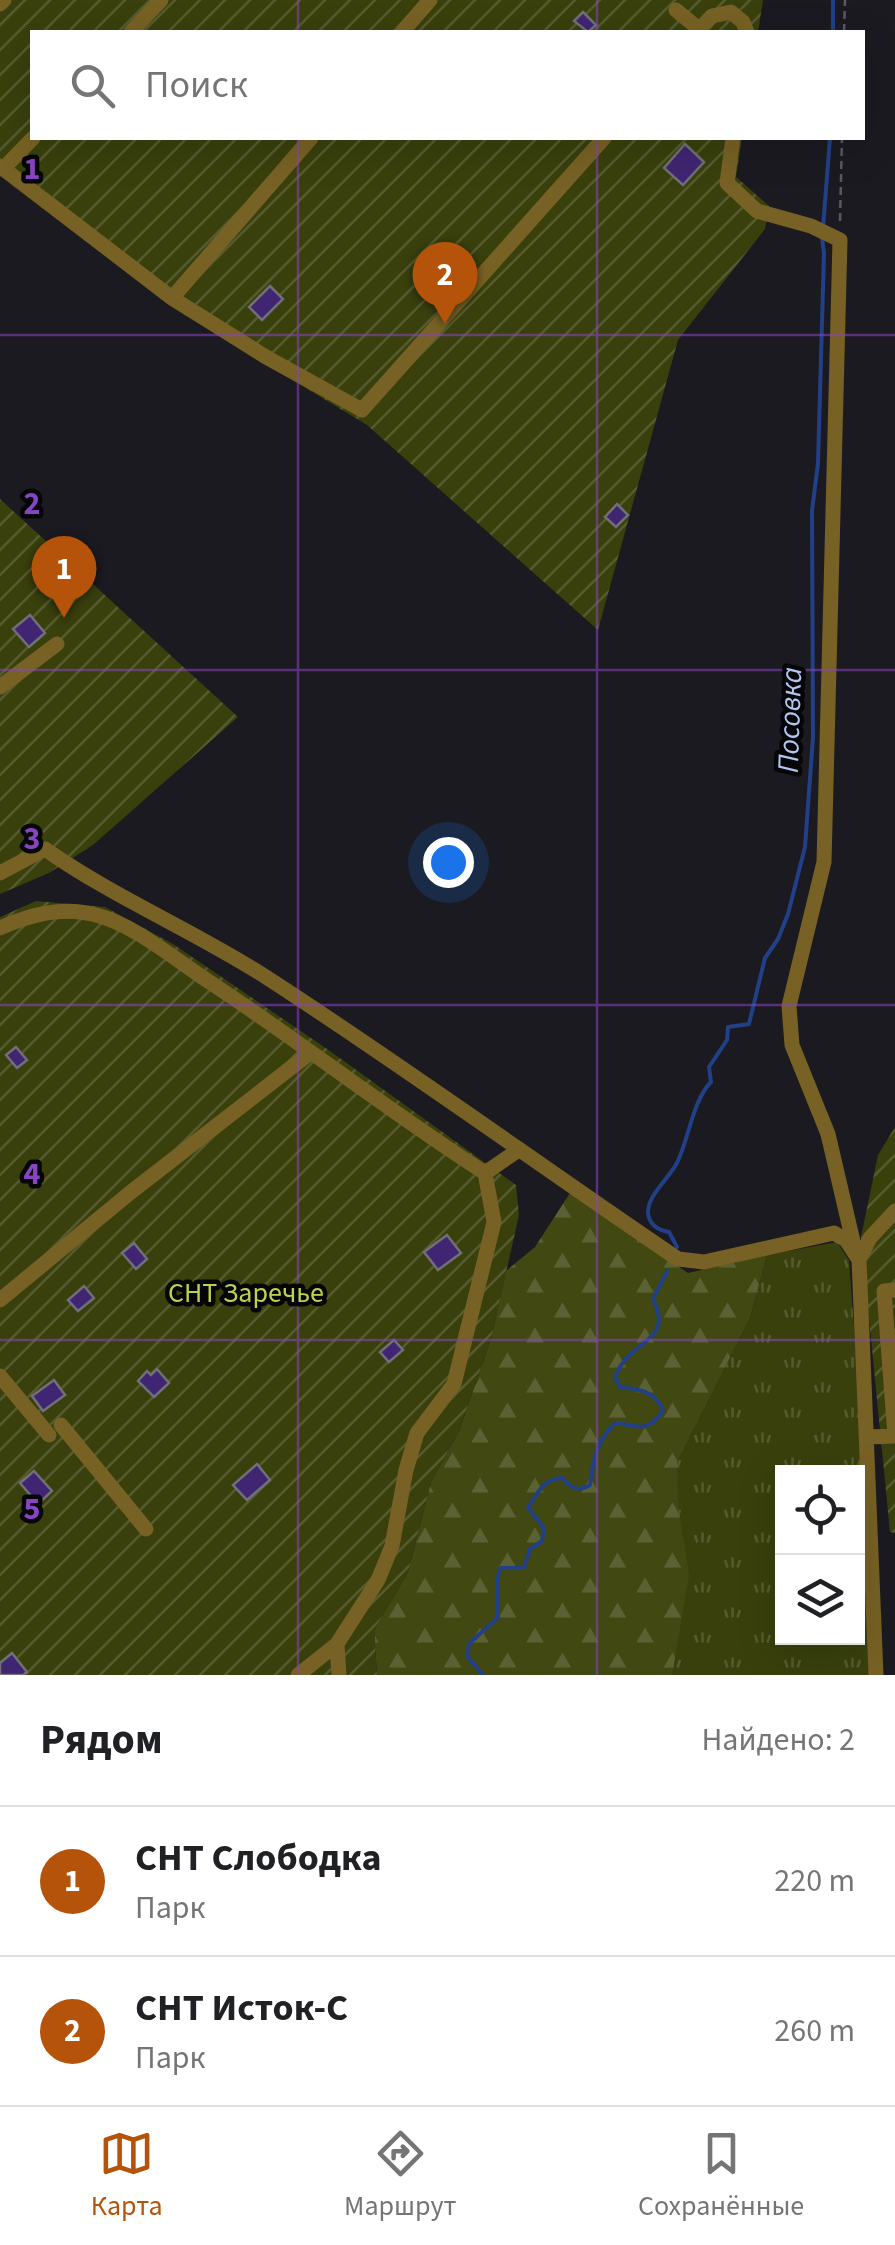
<!DOCTYPE html>
<html lang="ru">
<meta charset="utf-8">
<style>
body{margin:0;font-family:"Source Sans 3",sans-serif;background:#f2f2f2;color:#202124}
.controls{position:absolute;right:30px;bottom:30px;display:grid;overflow:hidden;border-radius:0px;box-shadow:0 10px 40px #0002}
.controls button{width:90px;height:90px;display:grid;place-items:center;padding:0;border:0;border-bottom:2px solid #e0e0e0;background:#fff;color:#202124;font:50px sans-serif}
.you{position:absolute;left:448px;top:862px;width:35px;height:35px;margin:-25px;border:8px solid #fff;border-radius:50%;background:#1a73e8;box-shadow:0 0 0 15px #1a73e833}
.badge{display:grid;place-items:center;width:65px;height:65px;border-radius:50%;background:#b45309;color:#fff;font-size:32px;font-weight:700}
.pin{position:absolute;translate:-50% -82px;filter:drop-shadow(0 2px 5px #0008)}
.pin::after{content:'';position:absolute;top:52px;width:35px;height:30px;background:inherit;clip-path:polygon(0 0,100% 0,50% 100%)}
.list{margin:0;padding:0;list-style:none}
h2{display:flex;justify-content:space-between;align-items:center;height:130px;margin:0;padding:0 40px;font-size:42px}
h2 small{font-size:32px;font-weight:400;color:#757577}
.list li{display:grid;grid-template-columns:65px 1fr auto;gap:30px;align-items:center;box-sizing:border-box;height:150px;padding:0 40px;border-top:2px solid #e0e0e0}
.list b{display:block;font-size:38px;white-space:nowrap}
.list p{margin:0;font-size:32px;white-space:nowrap;color:#757577}
.list em{font-size:32px;font-style:normal;color:#757577}
.icon{flex:none;width:55px;height:55px;fill:none;stroke:currentColor;stroke-width:2;stroke-linecap:round;stroke-linejoin:round}
.map{position:relative;flex:none;width:895px;height:1675px;overflow:hidden}
.search{position:absolute;background:#fff;box-shadow:0 10px 40px #0002;left:30px;right:30px;top:30px;height:110px;display:flex;align-items:center;gap:25px;box-sizing:border-box;padding:0 35px;border-radius:0px;color:#757577;font-size:38px}
.sheet{height:430px;background:#fff}
nav{display:flex;justify-content:space-around;align-items:center;box-sizing:border-box;height:140px;border-top:2px solid #e0e0e0;background:#fff;font-size:28px;color:#757577}
nav a{display:grid;justify-items:center;gap:5px}
nav .on{color:#b45309}
.map>svg:first-child{display:block}
.grass{fill:url(#grass-tufts);fill-rule:evenodd}
.forest{fill:url(#forest-firs)}
.garden{fill:url(#garden-furrows)}
.lines{fill:none;stroke-linecap:round;stroke-linejoin:round}
.stream{stroke:#224088;stroke-width:4}
.building{fill:#402572;stroke:#716f77;stroke-width:2.5}
.path{stroke:#5a595f;stroke-width:2.5;stroke-dasharray:8 5;stroke-linecap:butt}
.minor{stroke:#776124;stroke-width:15}
.grid{fill:none;stroke:#8845c2;stroke-width:2.5;stroke-opacity:0.55}
.labels{text-anchor:middle;dominant-baseline:central;stroke-width:9;stroke-linejoin:round;paint-order:stroke}
.park-label{font-size:28px;fill:#bfd14d;stroke:#060508}
.water-label{font-size:30px;font-style:italic;fill:#b1c6ef;stroke:#060508}
.grid-label{font-size:32px;text-anchor:middle;font-weight:bold;fill:#8845c2;stroke:#060508;stroke-width:9;stroke-linejoin:round;paint-order:stroke}
</style>
<div class="map">
<svg width="895" height="1675" viewBox="0 0 895 1675">
<defs>
<pattern id="grass-tufts" width="24" height="20" patternUnits="userSpaceOnUse" patternTransform="scale(2.5)"><rect width="24" height="20" fill="#39400c"/><path d="M3 7l-1-3M5 7V3M7 7l1-3M15 17l-1-3M17 17v-4M19 17l1-3" fill="none" stroke="#555b2f"/></pattern>
<pattern id="forest-firs" width="22" height="20" patternUnits="userSpaceOnUse" patternTransform="scale(2.5)"><rect width="22" height="20" fill="#414812"/><path d="M5 1l3.5 6h-7zM16 11l3.5 6h-7z" fill="#5c6134"/></pattern>
<pattern id="garden-furrows" width="10" height="10" patternUnits="userSpaceOnUse" patternTransform="scale(2.5)"><rect width="10" height="10" fill="#39400c"/><path d="M-1 1l2-2M0 10L10 0M9 11l2-2" fill="none" stroke="#555b2f"/></pattern>
</defs>
<rect width="100%" height="100%" fill="#1b1a20"/>
<path class="grass" d="M837 1242 849 1260 862 1437 869 1675H672L677 1463 750 1318 767 1255ZM782 1472H858V1638H782Z"/>
<path class="forest" d="M570 1193 688 1273 767 1255 750 1318 677 1463 678 1505 689 1575 672 1675H377L374 1630 408 1572 431 1482 459 1431 491 1339 506 1271 535 1247Z"/>
<path class="garden" d="M0 0H763L758 32H32V138H742L736 177 769 206 765 229 678 340 598 630 367 425 173 308 0 176Z
M0 499 238 717 93 845 49 873 0 894Z
M36 901 105 907 173 944 330 1051 516 1185 519 1215 491 1339 459 1431 431 1482 408 1572 374 1630 377 1675H0V917Z
M895 1127V1533L890 1532 861 1237 878 1155Z"/>
<g class="lines">
<path class="stream" d="M833 0V32
M823 228 830 138
M677 1247 669 1232C658 1230 648 1224 648 1211 649 1194 669 1178 677 1163 689 1138 693 1100 711 1082L709 1067 727 1040 728 1027 749 1024 765 958 778 939 788 914 805 847 813 737 812 511 818 463 824 253 822 238
M483 1675 467 1656 469 1644 498 1617V1575L501 1568H524L530 1549 542 1541 544 1528 528 1508C537 1493 544 1478 563 1478 570 1489 578 1492 590 1485 593 1460 596 1442 615 1423 639 1425 645 1435 663 1411 657 1391 638 1389 620 1387L615 1377C630 1338 675 1343 653 1299L667 1271"/>
</g>
<path class="building" d="M583 12 596 25 588 32 574 21Z
M685 144 704 162 683 185 664 168Z
M270 286 283 299 262 320 249 307Z
M617 504 628 515 616 527 605 517Z
M30 615 45 633 29 647 13 629Z
M16 1047 27 1060 17 1068 6 1055Z
M447 1235 461 1253 438 1270 424 1252Z
M134 1243 147 1259 136 1269 122 1253Z
M84 1286 94 1298 78 1311 68 1300Z
M394 1340 403 1350 389 1362 380 1352Z
M157 1369 169 1383 154 1397 138 1381 147 1371 151 1375Z
M54 1380 65 1395 43 1411 32 1396Z
M257 1464 270 1480 247 1500 233 1485Z
M34 1471 52 1491 38 1504 20 1483Z
M12 1653 27 1672 23 1675H0V1663Z"/>
<g class="lines">
<path class="path" d="M844 32 845 0
M840 221 842 138"/>
<path class="minor" d="M0 4 4 0
M676 10 700 30
M131 32 161 0
M402 32 430 0
M697 32 712 16 731 12 743 22 747 32
M733 138 727 183 757 211 811 226 840 240 824 862 789 1006 792 1045 828 1134 855 1250
M0 166 172 298 266 357 362 410 604 138
M3 169 33 138
M172 298 311 138
M0 687 57 644
M0 873 45 849C116 899 197 932 269 979 408 1069 542 1167 678 1259L704 1262 834 1233 846 1240 859 1260 876 1675
M0 928C32 914 62 906 96 915 133 924 176 960 208 981 302 1043 390 1112 485 1173L517 1151
M859 1260 870 1238 895 1211
M0 1300 131 1192 310 1053
M0 1376 49 1435
M61 1425 146 1529
M868 1437 895 1436 884 1291 895 1290
M298 1675 337 1644
M339 1675 337 1644 378 1580 392 1546 406 1470 417 1433 454 1384 494 1222 485 1173"/>
</g>
<path class="grid" d="M298 0V32M597 0V32M298 138V1675M597 138V1675M0 335H895M0 670H895M0 1005H895M0 1340H895"/>
<g class="labels">
<g class="park-label">
<text x="246" y="1293">СНТ Заречье</text>
</g>
<g class="water-label">
<text transform="translate(790 720) rotate(-88)">Посовка</text>
</g>
</g>
<g class="grid-label">
<text x="32" y="179">1</text>
<text x="32" y="514">2</text>
<text x="32" y="849">3</text>
<text x="32" y="1184">4</text>
<text x="32" y="1519">5</text>
</g>
</svg>
<div class="controls">
<button><svg class="icon" aria-label="locate" viewBox="0 0 24 24"><circle cx="12" cy="12" r="6"/><path d="M12 2v4M12 18v4M2 12h4M18 12h4"/></svg></button>
<button><svg class="icon" aria-label="layers" viewBox="0 0 24 24"><path d="M12 4l9 5-9 5-9-5zM3 14l9 5 9-5"/></svg></button>
</div>
<div class="you"></div>
<div class="pin badge" style="left:64px;top:618px">1</div>
<div class="pin badge" style="left:445px;top:324px">2</div>
<div class="search"><svg class="icon" aria-label="search" viewBox="0 0 24 24"><circle cx="10" cy="10" r="6"/><path d="M15 15l6 6"/></svg>Поиск</div>
</div>
<section class="sheet">
<h2>Рядом<small>Найдено: 2</small></h2>
<ul class="list">
<li><span class="badge">1</span><div><b>СНТ Слободка</b><p>Парк</p></div><em>220 m</em></li>
<li><span class="badge">2</span><div><b>СНТ Исток-С</b><p>Парк</p></div><em>260 m</em></li>
</ul>
</section>
<nav>
<a class="on"><svg class="icon" aria-label="map" viewBox="0 0 24 24"><path d="M3 6l6-2 6 2 6-2v14l-6 2-6-2-6 2zM9 4v14M15 6v14"/></svg>Карта</a>
<a><svg class="icon" aria-label="directions" viewBox="0 0 24 24"><path d="M12 3l9 9-9 9-9-9zM9 14v-3h6M13 9l2 2-2 2"/></svg>Маршрут</a>
<a><svg class="icon" aria-label="saved" viewBox="0 0 24 24"><path d="M7 4h10v16l-5-4-5 4z"/></svg>Сохранённые</a>
</nav>
